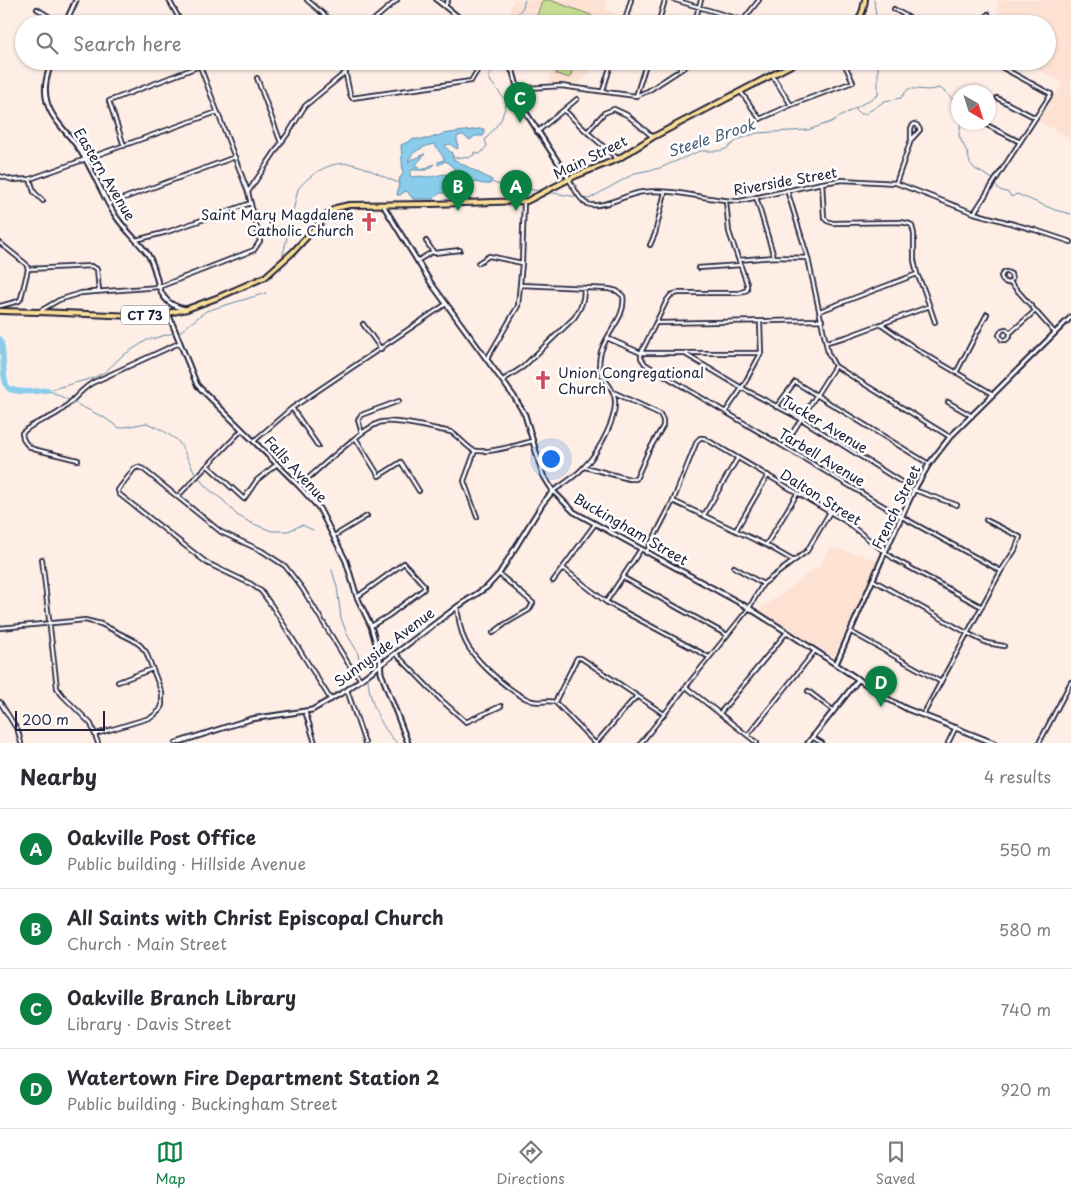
<!DOCTYPE html>
<meta charset="utf-8">
<style>
body{margin:0;font-family:"Playpen Sans",sans-serif;background:#f7f7f7;color:#2b2b33}
.compass{position:absolute;left:951px;top:85px;width:45px;height:45px;border-radius:50%;background:#fff;box-shadow:0 1px 4px #0004;rotate:141deg}
.scale{position:absolute;left:15px;bottom:12px;width:90px;box-sizing:border-box;padding-left:5px;border:2px solid #22223b;border-top:0;font-size:14px;line-height:18px;white-space:nowrap;color:#22223b;-webkit-text-stroke:4px #fff;paint-order:stroke}
.you{position:absolute;left:550px;top:458px;width:18px;height:18px;margin:-12px;border:4px solid #fff;border-radius:50%;background:#1a73e8;box-shadow:0 0 0 8px #1a73e833}
.badge{display:grid;place-items:center;width:32px;height:32px;border-radius:50%;background:#0b8043;color:#fff;font-size:16px;font-weight:700}
.pin{position:absolute;translate:-50% -41px;filter:drop-shadow(0 1px 2px #0008)}
.pin::after{content:'';position:absolute;top:26px;width:18px;height:15px;background:inherit;clip-path:polygon(0 0,100% 0,50% 100%)}
.list{margin:0;padding:0;list-style:none}
h2{display:flex;justify-content:space-between;align-items:center;height:65px;margin:0;padding:0 20px;font-size:21px}
h2 small{font-size:16px;font-weight:400;color:#7c7c81}
.list li{display:grid;grid-template-columns:32px 1fr auto;gap:15px;align-items:center;box-sizing:border-box;height:80px;padding:0 20px;border-top:1px solid #e1e1e2}
.list b{display:block;font-size:19px;white-space:nowrap}
.list p{margin:0;font-size:16px;white-space:nowrap;color:#7c7c81}
.list em{font-size:16px;font-style:normal;color:#7c7c81}
.icon{flex:none;width:28px;height:28px;fill:none;stroke:currentColor;stroke-width:2;stroke-linecap:round;stroke-linejoin:round}
.map{position:relative;flex:none;width:1071px;height:743px;overflow:hidden}
.search{position:absolute;background:#fff;box-shadow:0 1px 4px #0004;left:15px;right:15px;top:15px;height:55px;display:flex;align-items:center;gap:12px;box-sizing:border-box;padding:0 18px;border-radius:28px;color:#7c7c81;font-size:19px}
.sheet{height:385px;background:#fff}
nav{display:flex;justify-content:space-around;align-items:center;box-sizing:border-box;height:70px;border-top:1px solid #e1e1e2;background:#fff;font-size:14px;color:#7c7c81}
nav a{display:grid;justify-items:center;gap:2px}
nav .on{color:#0b8043}
.map>svg:first-child{display:block}
.built{fill:#fde2d4}
.green{fill:#c5dd93;stroke:#748067}
.water{fill:#89cceb;stroke:#6088a5}
.lines{fill:none;stroke-linecap:round;stroke-linejoin:round}
.stream{stroke:#6088a5;stroke-width:1}
.river{stroke:#89cceb;stroke-width:5.5}
.minor-casing{stroke:#22223b;stroke-width:6}
.tertiary-casing{stroke:#22223b;stroke-width:7}
.secondary-casing{stroke:#22223b;stroke-width:7}
.primary-casing{stroke:#22223b;stroke-width:8}
.minor{stroke:#fff;stroke-width:2.5}
.tertiary{stroke:#fff;stroke-width:3}
.secondary{stroke:#fff;stroke-width:3}
.primary{stroke:#fbdf96;stroke-width:4}
.labels{text-anchor:middle;dominant-baseline:central;stroke-width:5;stroke-linejoin:round;paint-order:stroke}
.shield{fill:#fff;stroke:#646476;stroke-width:1}
.shield-label{font-size:12px;font-weight:bold;fill:#22223b}
.street-label{font-size:14px;fill:#22223b;stroke:#fff}
.poi-label{font-size:14px;fill:#22223b;stroke:#fff;text-anchor:end}
.water-label{font-size:15px;font-style:italic;fill:#465e79;stroke:#fff}
</style>
<div class="map">
<svg width="1071" height="743" viewBox="0 0 1071 743">
<rect width="100%" height="100%" fill="#feeee6"/>
<filter id="ink" filterUnits="userSpaceOnUse"><feTurbulence type="fractalNoise" baseFrequency=".02" numOctaves="2"/><feDisplacementMap in="SourceGraphic" scale="10" xChannelSelector="R" yChannelSelector="G"/><feConvolveMatrix kernelMatrix="1 2 1 2 8 2 1 2 1" color-interpolation-filters="sRGB"/></filter>
<g filter="url(#ink)">
<path class="built" d="M513 0H607L605 8 622 20 621 24H618L610 17 607 24H507Z
M997 0H1071V139L1038 121 1063 83 1023 61H1047V24H997Z
M554 61H593L590 71 579 84 548 83Z
M830 547 878 560 836 653 832 656 759 610 820 565Z"/>
<path class="green" d="M545 0H550L591 15 594 19 592 24H534L542 1Z
M559 61H575L570 78 556 74Z"/>
<path class="water" d="M479 129H484V134L483 136H475L470 140 463 135 458 136 457 138 458 148 457 149 450 144 446 145 445 147 452 153 453 159 492 180 490 184C474 186 457 172 446 161L438 165V162L444 160V158L434 144C424 146 410 152 408 162L413 158 415 159 424 154H425L415 166 420 167 419 168 422 170 434 164V165L427 170H411L410 176 411 177C419 176 422 176 428 177 434 177 440 174 446 174L454 182H457L456 185 447 193H440L434 199H413L407 191 404 192 400 195H397L400 177 403 175 401 145 414 139H428L443 134Z"/>
<g class="lines">
<path class="stream" d="M874 0 877 24
M510 24 523 7 525 0
M855 109 860 114H865L885 101 901 98 908 89C920 88 927 92 939 88 949 93 955 101 958 110
M961 122 959 136 967 152 970 163 975 169 993 179
M452 155 455 158 463 157 468 158 474 155V152L480 154 487 146 485 140 501 120 507 102 491 82 489 77 497 61
M491 182C508 189 525 189 543 191
M994 185 1000 190 1009 193 1011 197 1017 194 1055 210 1071 214
M547 192 578 197
M582 198 589 199 635 173 660 168 700 151H718L726 149 739 139 757 133 808 130 831 122 878 95V61
M282 259 298 189C310 174 331 160 352 164 368 167 384 178 399 183
M281 270 282 263
M48 390 105 418 119 428 147 423 162 430 177 440 182 447 195 473 206 487 224 501 237 515 251 523 272 531H288L302 525 313 530
M49 390 93 378 105 372 122 356 147 340 181 331 206 311 266 293
M332 570 337 587 341 618 347 634 357 651 360 662
M368 679C369 700 381 728 397 743"/>
<path class="river" d="M0 339C6 355 0 374 8 388 19 394 36 391 48 390"/>
<g class="minor-casing">
<path id="minor" d="M169 0 182 24
M307 0 335 24
M675 0 742 20
M445 6 448 0
M37 9 61 24
M894 9 920 24
M369 24 397 0
M454 24 463 20
M624 24 631 0
M658 24 665 0
M694 24 701 0
M740 24 759 0
M982 24 988 14
M343 61 350 94 352 98 471 81 483 61
M680 68 682 61
M772 75 791 105
M257 78 281 143
M518 90 528 88 561 86 636 96 648 91 694 61
M603 90 612 61
M741 92 760 119 791 105 853 82 843 61
M636 96 647 61
M997 98 1036 118
M564 110 587 132 618 159
M981 122 1020 142
M537 132 577 99
M587 132 604 113 614 109 627 115 653 137
M124 146 109 101 200 66
M0 176 13 180 30 179 217 112
M30 179 34 192 43 201
M569 179C573 186 579 200 587 204 602 210 628 193 643 192 675 188 708 201 740 201L822 183 842 180 896 183 974 213 1035 230 1071 242
M822 183 824 218 827 221 833 223 901 222 910 224 912 226 914 234V260L917 274 924 290 935 322
M896 183 911 140V128L914 124 917 125 920 130 911 140
M248 192 281 143 289 132 305 106 346 72
M756 197 774 257
M108 204 235 157
M974 213 1051 94 990 61
M136 240 167 232 251 203
M426 241 434 253 460 250
M0 243 26 264 28 269 91 266 97 269 99 291
M650 245 655 234 665 192
M739 260 774 257 808 258
M417 261 432 252
M478 263 489 256 522 263
M698 268 741 265
M1010 282 1012 279 1011 274 1007 272H1004L1001 276 1003 281 1007 283 1010 282 1055 333
M521 285 609 289 617 291 623 296C627 318 603 335 600 356 596 378 609 379 614 395 620 415 598 453 584 467 575 477 564 484 553 491
M0 306 19 301 21 298 28 269
M40 311 59 300 81 293 159 287 254 250 260 241 248 192 198 61
M820 311 917 274
M657 323 822 320
M363 324 381 349
M881 324 918 350 993 394
M1010 333V336L1006 340H1002L999 335 1002 330 1006 329 1010 333 1035 311
M607 338 641 353H761
M827 342 846 337 930 306
M641 353V358L645 364 902 517 1001 571
M641 353 667 300 671 295 678 293H739L747 290V284L729 232 726 201
M685 354 742 388 801 419 914 490 957 505
M487 359 518 306 522 263 524 201
M835 366 950 437
M957 371 987 314
M503 380 523 367 574 318C581 308 584 301 584 288
M948 402 972 416
M776 407 795 382 929 464
M292 408 318 446
M726 411 742 388 761 353 760 322
M362 433 358 420 361 415 399 401
M356 439 379 476 401 462 419 491
M254 441 292 408 446 304
M784 446 835 366 828 353 808 258 787 190
M475 451 464 481 477 517
M78 460 33 449C26 445 23 441 22 433 37 419 45 422 59 412 71 404 79 391 92 383L179 343
M208 466 244 499 257 480 277 464
M585 467 629 479H636L648 452 663 426V420L660 414 613 392
M299 486C315 473 365 425 382 422 398 419 434 429 451 432 459 437 467 447 473 450 486 455 519 444 533 441
M178 496 242 430
M673 501 766 545 794 561
M704 515 737 459
M736 530 768 475
M334 536 367 516
M766 545 797 494
M646 553 673 501 697 441 700 438H704L845 521 894 559 982 607
M42 559 57 688 62 695 91 724 98 743
M734 567 763 584
M563 568 606 602 709 657
M622 577 727 635
M873 580 967 633 987 643 1004 646
M553 581 595 524
M357 597 404 563 424 585V589L388 616 371 626
M606 602 641 549
M457 607C459 621 461 636 469 648 480 665 513 695 532 701 540 703 547 700 555 702
M0 628 85 620 101 624 133 640 140 645 146 652 162 693V705L160 710 152 717 146 719 96 734
M851 632 941 682
M493 633 505 624 529 610 533 603 499 574
M395 653 440 699 466 722 501 706
M118 682 152 669
M686 687 757 743
M347 690 365 743
M808 691 834 711
M331 700 272 606 261 591 251 584 207 563 119 494 118 490 134 469 138 467 143 469 221 532 262 551 285 566 302 588 348 663 361 680
M0 702 18 731 21 743
M555 702 577 658H581L664 714
M555 702 595 743
M305 711 315 743
M720 713 787 632
M923 715 1001 571 1015 550 1020 537 986 520
M748 735 815 651
M812 737 822 743
M596 743 633 700 638 697
M641 743 749 608 763 584 807 551 830 512
M948 743 956 727
M1039 743 1071 682"/>
</g>
<g class="tertiary-casing">
<path id="tertiary" d="M65 24 76 0
M52 61C47 75 43 87 47 102 52 121 71 135 81 152 94 172 102 195 115 215 124 229 137 240 147 253 162 274 151 302 185 309
M836 664 885 552 914 490 929 464 950 437 1071 317
M176 743 251 719 312 710 347 690 457 607 487 587 499 574 543 503 553 491"/>
</g>
<g class="secondary-casing">
<path id="secondary" d="M437 0 467 24
M506 61 513 72 523 108 569 179
M383 205 431 283 515 398 525 415 543 475 553 491 574 512 749 608 787 632 888 699 907 709 994 743
M168 313 197 385 299 486 319 508 346 561 357 597 371 626 380 658 381 673 408 743
M808 743 858 680"/>
</g>
<g class="primary-casing">
<path id="primary" d="M857 24 863 10 865 0
M0 311 39 312 135 316 168 313 187 309 219 297 265 277 293 252 329 213 336 208 349 205 432 204 527 201 575 176 618 159 653 137 799 61"/>
</g>
<use href="#minor" class="minor"/>
<use href="#tertiary" class="tertiary"/>
<use href="#secondary" class="secondary"/>
<use href="#primary" class="primary"/>
</g>
</g>
<defs>
<g id="church-bare" transform="scale(1.5)"><path d="M-1.2-6h2.4v3.5h3.3v2.4h-3.3V6h-2.4V-.1h-3.3v-2.4h3.3Z" fill="#d1495b" stroke="#fff" stroke-width="2.5" paint-order="stroke"/></g>
</defs>
<g fill-rule="evenodd">
<use href="#church-bare" x="369" y="222"/>
<use href="#church-bare" x="543" y="380"/>
</g>
<g class="labels">
<rect class="shield" x="121" y="305.5" width="48" height="19" rx="4"/>
<g class="shield-label">
<text x="145" y="315">CT 73</text>
</g>
<g class="street-label">
<text transform="translate(590 157) rotate(-26)">Main Street</text>
<text transform="translate(105 174) rotate(59)">Eastern Avenue</text>
<text transform="translate(785 181) rotate(-10)">Riverside Street</text>
<text transform="translate(825 424) rotate(31)">Tucker Avenue</text>
<text transform="translate(822 457) rotate(31)">Tarbell Avenue</text>
<text transform="translate(296 469) rotate(47)">Falls Avenue</text>
<text transform="translate(821 497) rotate(32)">Dalton Street</text>
<text transform="translate(896 507) rotate(-64)">French Street</text>
<text transform="translate(631 529) rotate(30)">Buckingham Street</text>
<text transform="translate(384 647) rotate(-37)">Sunnyside Avenue</text>
</g>
<g class="poi-label">
<text x="354" y="214">Saint Mary Magdalene<tspan x="354" dy="16">Catholic Church</tspan></text>
<text x="558" y="372" text-anchor="start">Union Congregational<tspan x="558" dy="16">Church</tspan></text>
</g>
<g class="water-label">
<text transform="translate(711 137) rotate(-18)">Steele Brook</text>
</g>
</g>
</svg>
<svg class="compass" viewBox="-18 -18 36 36"><path d="M0-13l5 13h-10z" fill="#e53935"/><path d="M0 13l5-13h-10z" fill="#7c7c81"/></svg>
<div class="scale">200 m</div>
<div class="you"></div>
<div class="pin badge" style="left:516px;top:211px">A</div>
<div class="pin badge" style="left:458px;top:211px">B</div>
<div class="pin badge" style="left:520px;top:123px">C</div>
<div class="pin badge" style="left:881px;top:707px">D</div>
<div class="search"><svg class="icon" aria-label="search" viewBox="0 0 24 24"><circle cx="10" cy="10" r="6"/><path d="M15 15l6 6"/></svg>Search here</div>
</div>
<section class="sheet">
<h2>Nearby<small>4 results</small></h2>
<ul class="list">
<li><span class="badge">A</span><div><b>Oakville Post Office</b><p>Public building · Hillside Avenue</p></div><em>550 m</em></li>
<li><span class="badge">B</span><div><b>All Saints with Christ Episcopal Church</b><p>Church · Main Street</p></div><em>580 m</em></li>
<li><span class="badge">C</span><div><b>Oakville Branch Library</b><p>Library · Davis Street</p></div><em>740 m</em></li>
<li><span class="badge">D</span><div><b>Watertown Fire Department Station 2</b><p>Public building · Buckingham Street</p></div><em>920 m</em></li>
</ul>
</section>
<nav>
<a class="on"><svg class="icon" aria-label="map" viewBox="0 0 24 24"><path d="M3 6l6-2 6 2 6-2v14l-6 2-6-2-6 2zM9 4v14M15 6v14"/></svg>Map</a>
<a><svg class="icon" aria-label="directions" viewBox="0 0 24 24"><path d="M12 3l9 9-9 9-9-9zM9 14v-3h6M13 9l2 2-2 2"/></svg>Directions</a>
<a><svg class="icon" aria-label="saved" viewBox="0 0 24 24"><path d="M7 4h10v16l-5-4-5 4z"/></svg>Saved</a>
</nav>
